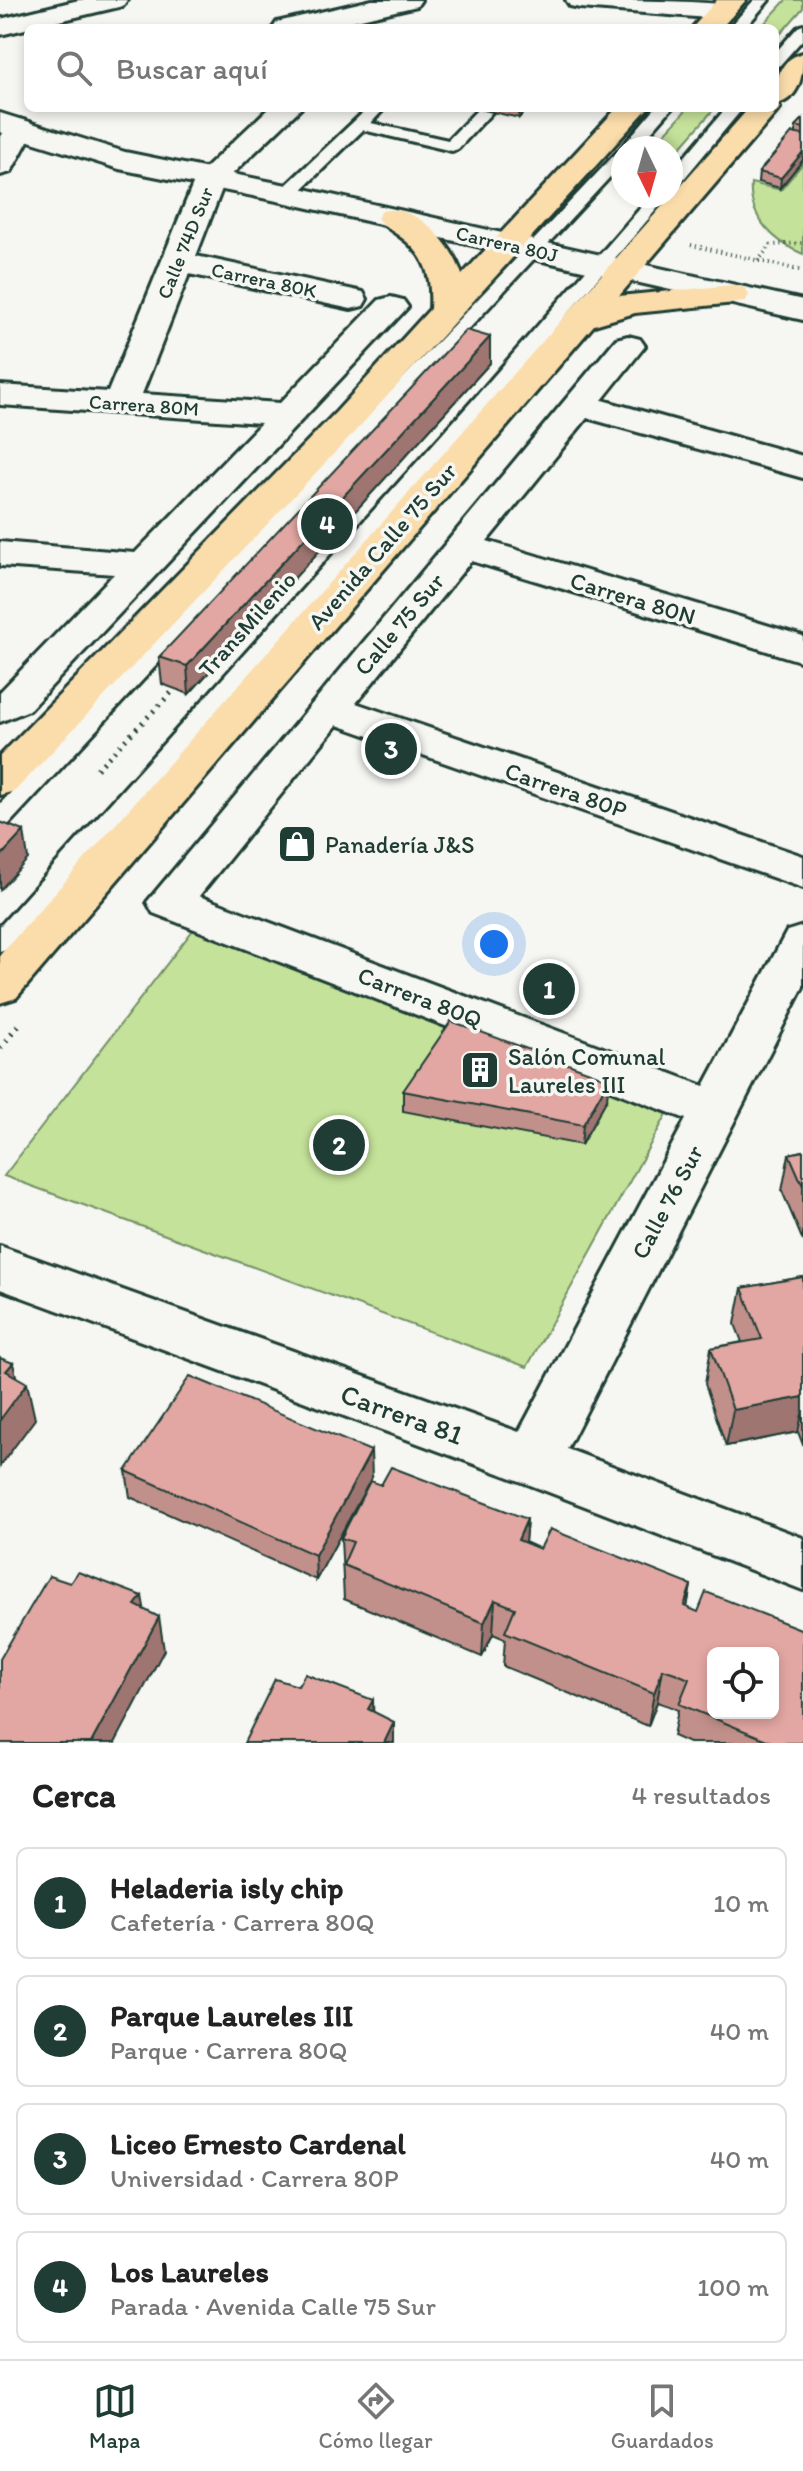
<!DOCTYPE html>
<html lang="es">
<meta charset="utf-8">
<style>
body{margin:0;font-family:Itim,sans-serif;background:#f6f6f6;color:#222}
.controls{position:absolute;right:24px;bottom:24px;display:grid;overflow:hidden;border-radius:12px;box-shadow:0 4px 12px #0003}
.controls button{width:72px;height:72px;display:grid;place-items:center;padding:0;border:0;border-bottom:2px solid #e0e0e0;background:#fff;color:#222;font:40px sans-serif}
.compass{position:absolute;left:611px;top:136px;width:72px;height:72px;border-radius:50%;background:#fff;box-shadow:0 4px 12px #0003;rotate:175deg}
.you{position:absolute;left:494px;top:944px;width:28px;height:28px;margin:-20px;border:6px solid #fff;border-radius:50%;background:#1a73e8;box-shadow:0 0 0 12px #1a73e833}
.badge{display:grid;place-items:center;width:52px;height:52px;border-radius:50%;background:#1f3d34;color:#fff;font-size:26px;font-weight:700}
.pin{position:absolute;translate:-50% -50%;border:4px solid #fff;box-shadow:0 2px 8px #0006}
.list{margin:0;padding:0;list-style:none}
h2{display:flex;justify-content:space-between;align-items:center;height:104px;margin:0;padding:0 32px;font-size:34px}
h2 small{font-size:26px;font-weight:400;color:#767676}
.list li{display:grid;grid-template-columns:52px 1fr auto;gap:24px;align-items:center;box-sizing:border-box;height:112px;margin:0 16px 16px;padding:0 16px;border:2px solid #e0e0e0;border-radius:12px}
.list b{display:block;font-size:30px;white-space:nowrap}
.list p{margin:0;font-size:26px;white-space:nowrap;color:#767676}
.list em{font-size:26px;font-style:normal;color:#767676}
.icon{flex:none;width:44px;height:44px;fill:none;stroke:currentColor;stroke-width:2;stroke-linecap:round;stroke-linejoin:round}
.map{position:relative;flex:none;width:803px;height:1743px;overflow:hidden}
.search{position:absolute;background:#fff;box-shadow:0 4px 12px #0003;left:24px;right:24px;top:24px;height:88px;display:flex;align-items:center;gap:20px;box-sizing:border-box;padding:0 28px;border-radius:12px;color:#767676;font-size:30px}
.sheet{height:616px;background:#fff}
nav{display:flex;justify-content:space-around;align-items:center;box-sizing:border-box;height:112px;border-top:2px solid #e0e0e0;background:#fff;font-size:22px;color:#767676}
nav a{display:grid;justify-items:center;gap:4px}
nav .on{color:#1f3d34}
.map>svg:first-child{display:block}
.green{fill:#c5e29a;stroke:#729067;stroke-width:2}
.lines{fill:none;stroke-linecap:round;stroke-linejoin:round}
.lane-casing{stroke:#1f3d34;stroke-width:6}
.street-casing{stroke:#1f3d34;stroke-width:6}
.secondary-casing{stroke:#1f3d34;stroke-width:6}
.primary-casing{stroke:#1f3d34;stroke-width:6}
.path-far2{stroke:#1f3d34;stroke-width:4;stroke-dasharray:1 4;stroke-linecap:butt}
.path-far1{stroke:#1f3d34;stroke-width:5;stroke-dasharray:2 6;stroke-linecap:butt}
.path{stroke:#1f3d34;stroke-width:6;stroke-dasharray:2 7;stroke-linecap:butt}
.lane{fill:#f6f6f2;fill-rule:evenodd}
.street{fill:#f6f6f2;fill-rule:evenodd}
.secondary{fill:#f6f6f2;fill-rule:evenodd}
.primary{fill:#fbddab;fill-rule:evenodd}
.wall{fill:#c2908b;stroke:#1f3d34;stroke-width:2}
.shaded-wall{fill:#9e7571;stroke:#1f3d34;stroke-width:2}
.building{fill:#e2a7a2;stroke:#1f3d34;stroke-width:2;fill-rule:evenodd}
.labels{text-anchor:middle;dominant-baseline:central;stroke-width:7;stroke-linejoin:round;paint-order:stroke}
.far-street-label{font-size:20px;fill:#1f3d34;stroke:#f6f6f2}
.street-label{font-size:24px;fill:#1f3d34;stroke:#f6f6f2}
.poi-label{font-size:24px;fill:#1f3d34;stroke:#f6f6f2;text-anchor:start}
.near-street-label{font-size:28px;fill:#1f3d34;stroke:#f6f6f2}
</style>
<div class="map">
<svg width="803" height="1743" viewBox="0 0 803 1743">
<rect width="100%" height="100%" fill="#f6f6f2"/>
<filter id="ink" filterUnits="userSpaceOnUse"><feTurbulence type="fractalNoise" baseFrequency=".0125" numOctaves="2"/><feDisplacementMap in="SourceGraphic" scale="16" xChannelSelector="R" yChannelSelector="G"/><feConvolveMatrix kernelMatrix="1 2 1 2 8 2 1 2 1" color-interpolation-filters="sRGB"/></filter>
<g filter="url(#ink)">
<path class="green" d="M786 0H803V8L775 40V28H760Z
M688 108H715L671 158V148H651Z
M803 163V254C774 242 748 217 751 183L781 190Z
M193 930 667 1114 527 1367 4 1176Z"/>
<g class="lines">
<g class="lane-casing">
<path id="lane" d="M754 0H769L745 28H729Z
M803 25V39L780 65 775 67V53L798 27Z
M368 108H385L371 123 448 140 479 108 494 110 458 149 452 151 363 130 293 198H281L279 194 281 190Z
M655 108H672L637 148H623V163L8 825 0 827V804L620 149Z
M726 108H743L677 187 671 188V173Z
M651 196H668L486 409 9 948 0 951V926L472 401Z"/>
</g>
<g class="street-casing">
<path id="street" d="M79 0H127L123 6 0 35V19Z
M372 0H421L417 6 322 28H273L277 22Z
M566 0C619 0 679 0 731 5L735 11 731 17 721 19 580 8 570 6Z
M269 108H301L225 181 196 256 363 292 367 299 363 306 351 309 189 274 142 394 280 403 379 300 391 297 403 300 408 307 29 710 0 722V692L114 574 0 566V542L135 553 261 423 0 405V385L108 392 196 177Z
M20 119 30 122 35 128 11 172 0 175V138L10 122Z
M628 336 640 339 645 346 602 400 803 456V478L587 418 487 541 803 636V662L471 561 356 703 803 856V888L337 725 199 896 704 1086 787 931 803 926V987L567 1449 803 1538V1590L512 1478 0 1289V1246L519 1432 686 1119 153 913 147 902 616 339Z"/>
</g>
<g class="secondary-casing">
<path id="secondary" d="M0 113 125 152 287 185 803 300V320L287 203 119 169 0 132Z"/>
</g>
<g class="primary-casing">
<path id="primary" d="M717 0H746L721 28H692Z
M803 53C803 74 801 98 777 104L780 108 775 114 619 296 733 285 745 288 749 295 745 302 635 313 594 325 16 998 0 1003V955L749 108H775C775 85 776 60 803 53Z
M617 108H648L361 425 15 791 0 795V756L337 411 430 309C432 276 426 254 398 235 390 229 383 226 377 218L382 211C417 203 453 245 462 275Z"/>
</g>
<path class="path-far2" d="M691 245 803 271
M758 261 771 245 803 243"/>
<path class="path-far1" d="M97 769 175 689"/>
<path class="path" d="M0 1048 21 1022"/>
<use href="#lane" class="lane"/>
<use href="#street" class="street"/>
<use href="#secondary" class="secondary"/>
<use href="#primary" class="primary"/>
</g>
<path class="wall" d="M475 108H528L519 118Z
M803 119V160L780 188 758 182 759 172 796 133V126Z
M490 337V363L189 694 162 684 159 657Z
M403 1091 607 1099 581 1145 403 1111Z
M803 1151V1241L782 1191 789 1154Z
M803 1277V1445L798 1432 726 1446 705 1384 711 1348 742 1342 735 1324 742 1288Z
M126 1471 372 1477 370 1481 381 1485 527 1519 525 1542 540 1549 691 1585 687 1607 803 1743H689L673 1736 678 1710 669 1706 657 1702 648 1726 503 1666 505 1639 493 1634 482 1657 344 1599 341 1538 367 1485 316 1580 130 1497Z"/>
<path class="shaded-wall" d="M519 108H528L519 118Z
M803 152V160L780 188 781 178Z
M490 337V363L189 694 187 666Z
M24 831 28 859 0 890V857Z
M609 1079 607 1099 581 1145 583 1125Z
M13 1363 20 1393 27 1383 35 1419 0 1466V1420L6 1371Z
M803 1397V1410L798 1432 726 1446 733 1410Z
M371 1451 372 1477 316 1580 315 1555Z
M527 1519 524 1554 518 1540Z
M691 1585 685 1619 684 1606Z
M142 1596 148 1629 135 1605Z
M495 1600 493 1634 482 1657 484 1623Z
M159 1617 164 1650 115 1743H91Z
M663 1669 657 1702 648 1726 654 1693Z
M373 1700 374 1732 368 1709Z
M394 1722V1743H384Z"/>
<path class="building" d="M803 119V128L796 126Z
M792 133 803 135V152L781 178 759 172Z
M466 330 490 337 187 666 159 657Z
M0 822 24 831 0 857Z
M451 1021 609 1079 583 1125 403 1091Z
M803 1151V1186L789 1154Z
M803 1277V1397L733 1410 711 1348 762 1339 742 1288Z
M0 1358 13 1363 6 1371 27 1383 0 1420Z
M190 1376 371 1451 315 1555 126 1471Z
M391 1467 527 1519 518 1540 540 1549 550 1529 691 1585 684 1606 698 1612 706 1592 803 1630V1743H774L679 1704 689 1679 675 1673 663 1669 654 1693 505 1632 515 1608 495 1600 484 1623 343 1565 353 1542 341 1538 370 1481 381 1485ZM713 1653H773V1713H713Z
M78 1572 142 1596 135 1605 159 1617 91 1743H0V1659L49 1576 70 1583Z
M305 1674 373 1700 368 1709 394 1722 384 1743H244L275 1679 298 1686Z"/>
</g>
<defs>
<g id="shop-square" transform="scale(2)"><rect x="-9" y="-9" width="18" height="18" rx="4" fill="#1f3d34" stroke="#f6f6f2"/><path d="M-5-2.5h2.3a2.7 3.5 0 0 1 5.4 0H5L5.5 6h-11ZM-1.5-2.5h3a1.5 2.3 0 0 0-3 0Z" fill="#fff"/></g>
<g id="building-square" transform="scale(2)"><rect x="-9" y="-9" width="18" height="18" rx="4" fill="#1f3d34" stroke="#f6f6f2"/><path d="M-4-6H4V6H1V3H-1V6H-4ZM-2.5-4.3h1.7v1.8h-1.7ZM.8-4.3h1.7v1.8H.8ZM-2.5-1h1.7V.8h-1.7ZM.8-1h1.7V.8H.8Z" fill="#fff"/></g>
</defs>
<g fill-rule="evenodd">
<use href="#shop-square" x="297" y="844"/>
<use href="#building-square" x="480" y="1070"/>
</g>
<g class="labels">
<g class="far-street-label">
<text transform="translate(185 243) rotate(-68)">Calle 74D Sur</text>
<text transform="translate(507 244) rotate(13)">Carrera 80J</text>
<text transform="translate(264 280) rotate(12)">Carrera 80K</text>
<text transform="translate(144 405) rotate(4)">Carrera 80M</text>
</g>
<g class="street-label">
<text transform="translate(382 546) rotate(-49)">Avenida Calle 75 Sur</text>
<text transform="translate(633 598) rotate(17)">Carrera 80N</text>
<text transform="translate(247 624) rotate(-48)">TransMilenio</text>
<text transform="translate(399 624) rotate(-50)">Calle 75 Sur</text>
<text transform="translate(566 790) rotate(19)">Carrera 80P</text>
<text transform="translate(420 997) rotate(21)">Carrera 80Q</text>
<text transform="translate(667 1202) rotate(-62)">Calle 76 Sur</text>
</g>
<g class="poi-label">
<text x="325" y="844">Panadería J&amp;S</text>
<text x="508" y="1056">Salón Comunal<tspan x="508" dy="28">Laureles III</tspan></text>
</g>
<g class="near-street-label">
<text transform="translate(402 1414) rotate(20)">Carrera 81</text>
</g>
</g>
</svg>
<div class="controls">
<button><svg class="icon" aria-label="locate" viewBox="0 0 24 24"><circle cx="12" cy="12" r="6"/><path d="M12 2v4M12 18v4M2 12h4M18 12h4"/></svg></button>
</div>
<svg class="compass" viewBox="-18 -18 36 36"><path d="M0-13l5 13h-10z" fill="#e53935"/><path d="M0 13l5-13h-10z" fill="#767676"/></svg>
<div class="you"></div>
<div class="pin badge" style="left:549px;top:989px">1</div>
<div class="pin badge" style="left:339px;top:1145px">2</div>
<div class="pin badge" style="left:391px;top:749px">3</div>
<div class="pin badge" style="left:327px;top:524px">4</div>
<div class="search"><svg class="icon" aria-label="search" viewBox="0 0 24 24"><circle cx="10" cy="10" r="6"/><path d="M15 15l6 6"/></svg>Buscar aquí</div>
</div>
<section class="sheet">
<h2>Cerca<small>4 resultados</small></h2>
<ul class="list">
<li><span class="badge">1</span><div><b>Heladeria isly chip</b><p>Cafetería · Carrera 80Q</p></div><em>10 m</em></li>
<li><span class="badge">2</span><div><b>Parque Laureles III</b><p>Parque · Carrera 80Q</p></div><em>40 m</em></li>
<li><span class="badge">3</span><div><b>Liceo Ernesto Cardenal</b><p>Universidad · Carrera 80P</p></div><em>40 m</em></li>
<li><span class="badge">4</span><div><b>Los Laureles</b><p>Parada · Avenida Calle 75 Sur</p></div><em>100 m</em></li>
</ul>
</section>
<nav>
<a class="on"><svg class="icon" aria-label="map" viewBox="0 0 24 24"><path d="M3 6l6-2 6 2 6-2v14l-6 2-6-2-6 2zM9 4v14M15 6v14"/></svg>Mapa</a>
<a><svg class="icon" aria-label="directions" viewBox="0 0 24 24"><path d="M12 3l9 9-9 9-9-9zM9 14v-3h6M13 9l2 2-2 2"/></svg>Cómo llegar</a>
<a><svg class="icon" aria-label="saved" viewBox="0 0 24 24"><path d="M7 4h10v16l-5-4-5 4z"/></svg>Guardados</a>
</nav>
